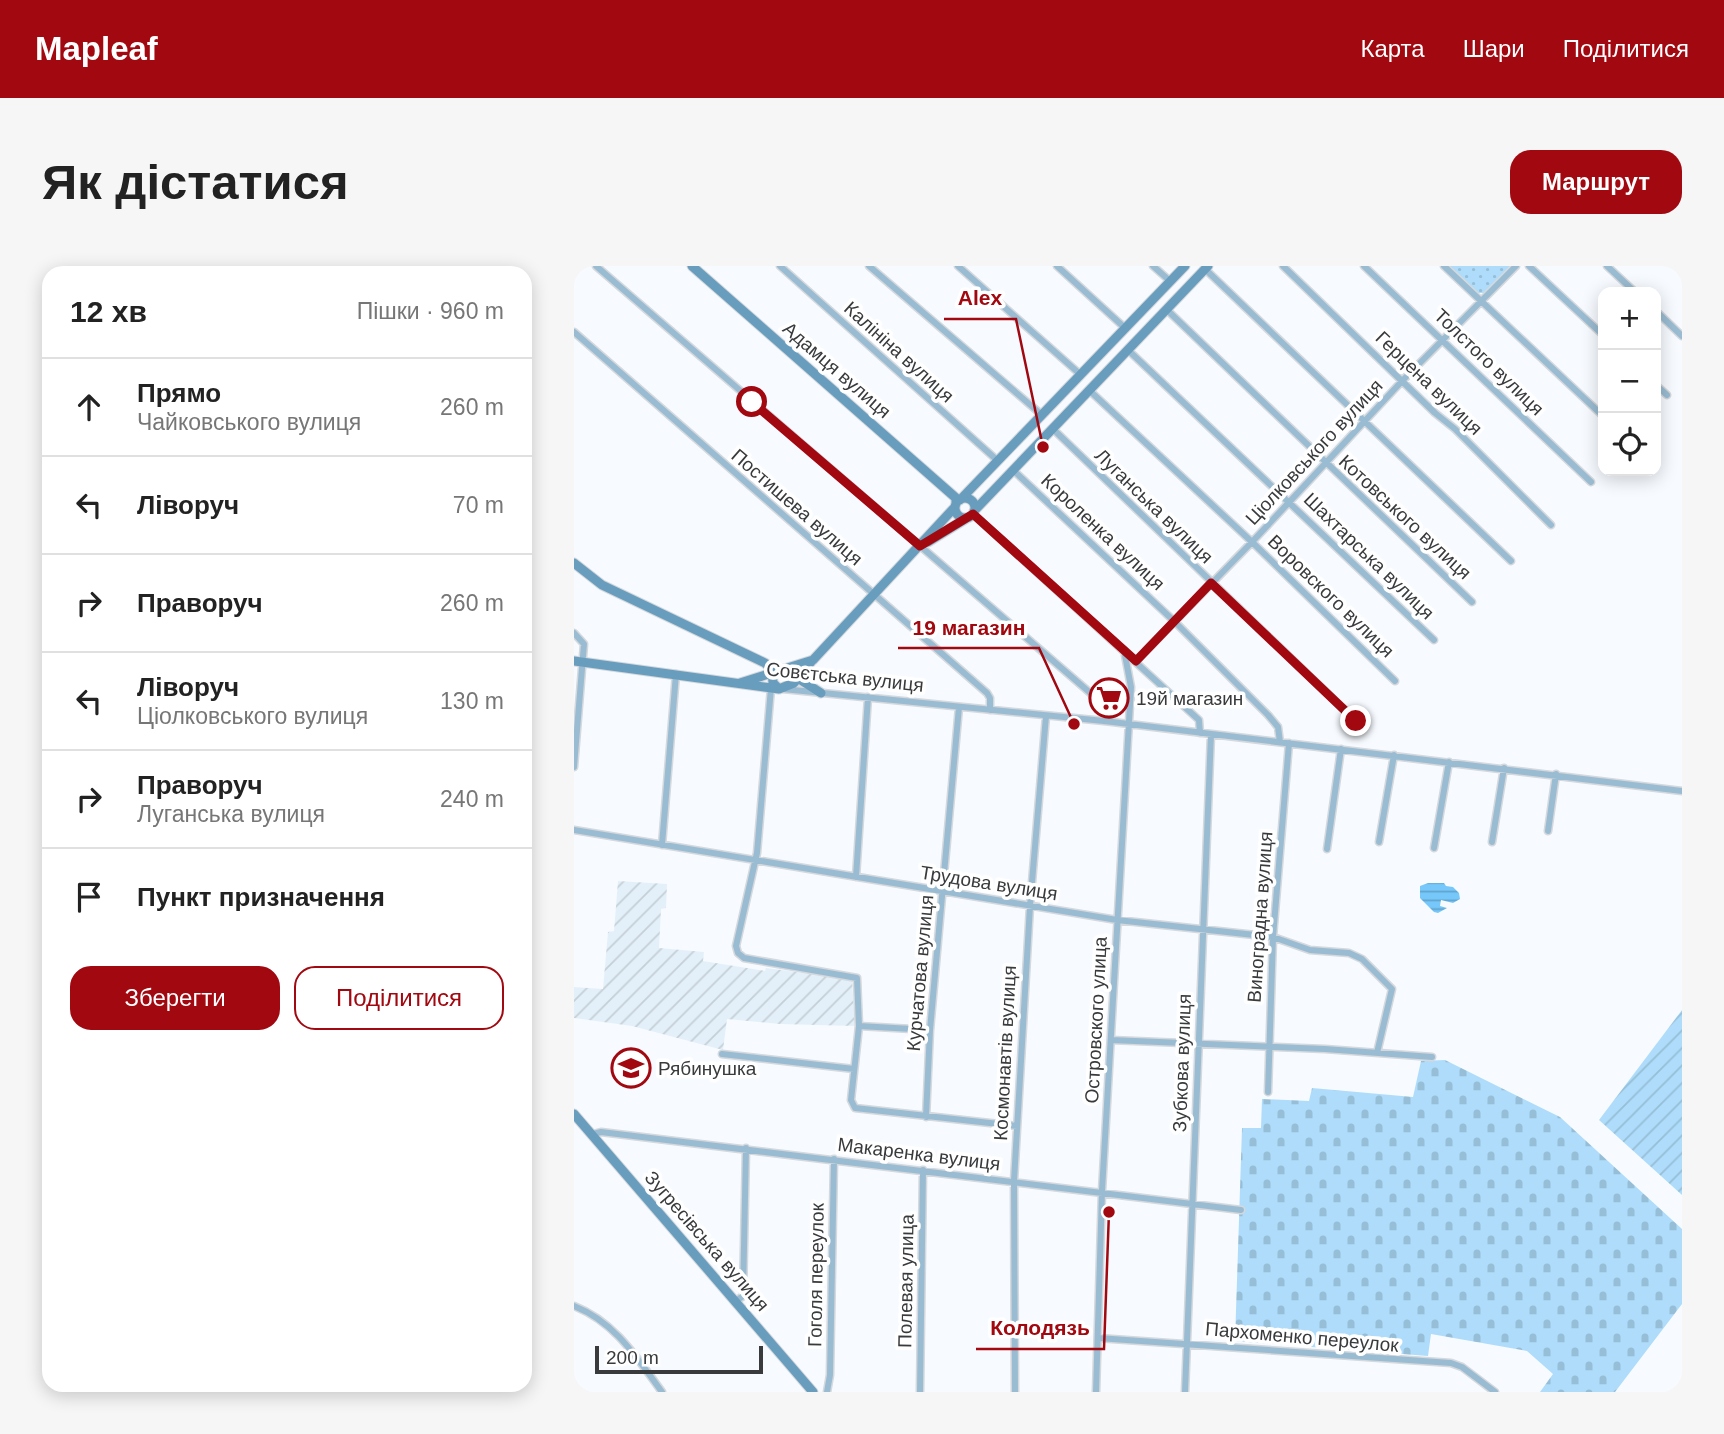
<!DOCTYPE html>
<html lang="uk">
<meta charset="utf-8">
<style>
body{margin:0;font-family:Arial,sans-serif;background:#f6f6f6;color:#222}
.controls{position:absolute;right:21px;top:21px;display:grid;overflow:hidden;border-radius:14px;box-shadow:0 4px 18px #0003}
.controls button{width:63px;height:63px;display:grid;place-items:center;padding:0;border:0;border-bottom:2px solid #e0e0e0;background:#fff;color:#222;font:35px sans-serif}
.scale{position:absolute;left:21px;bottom:18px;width:168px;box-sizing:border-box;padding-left:7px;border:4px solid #383a3c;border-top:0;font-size:19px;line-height:24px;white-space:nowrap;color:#383a3c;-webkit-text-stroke:5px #fff;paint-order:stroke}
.stop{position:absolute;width:21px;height:21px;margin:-16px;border:5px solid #a20810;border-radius:50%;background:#fff}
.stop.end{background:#a20810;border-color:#fff;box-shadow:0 2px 7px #0008}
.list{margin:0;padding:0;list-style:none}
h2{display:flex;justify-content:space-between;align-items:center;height:91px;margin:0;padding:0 28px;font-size:30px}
h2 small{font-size:23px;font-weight:400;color:#767676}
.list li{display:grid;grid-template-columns:46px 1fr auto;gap:21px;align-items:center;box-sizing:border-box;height:98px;padding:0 28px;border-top:2px solid #e0e0e0}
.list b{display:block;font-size:26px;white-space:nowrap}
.list p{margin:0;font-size:23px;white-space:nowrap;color:#767676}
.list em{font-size:23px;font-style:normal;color:#767676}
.actions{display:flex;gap:14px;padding:21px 28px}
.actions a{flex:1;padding:16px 0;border:2px solid #a20810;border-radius:21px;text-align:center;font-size:24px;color:#a20810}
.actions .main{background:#a20810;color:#fff}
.icon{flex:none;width:38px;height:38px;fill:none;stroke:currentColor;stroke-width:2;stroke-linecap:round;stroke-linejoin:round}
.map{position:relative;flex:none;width:1108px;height:1126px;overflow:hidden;border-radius:21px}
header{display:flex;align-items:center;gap:42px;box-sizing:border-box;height:98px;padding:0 35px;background:#a20810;color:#fff}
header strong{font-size:33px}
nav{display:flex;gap:38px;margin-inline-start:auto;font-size:24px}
.intro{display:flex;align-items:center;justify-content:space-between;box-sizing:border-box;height:168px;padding:0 42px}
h1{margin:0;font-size:49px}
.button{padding:18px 32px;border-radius:21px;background:#a20810;color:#fff;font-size:24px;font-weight:700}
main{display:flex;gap:42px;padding:0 42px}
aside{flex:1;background:#fff;border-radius:21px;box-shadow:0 4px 18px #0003}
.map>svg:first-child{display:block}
.industrial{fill:url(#industrial-furrows)}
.grass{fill:url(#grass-dots)}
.cemetery{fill:url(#cemetery-stones)}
.garden{fill:url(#garden-furrows)}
.water{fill:url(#water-rules)}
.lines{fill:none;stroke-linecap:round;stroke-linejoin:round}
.street-casing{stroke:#d5d8dc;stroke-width:9}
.secondary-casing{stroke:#d5d8dc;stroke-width:11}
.street{stroke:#9abcd2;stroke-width:6}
.secondary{stroke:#699dbd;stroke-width:9}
.route{stroke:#a20810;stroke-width:9}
.labels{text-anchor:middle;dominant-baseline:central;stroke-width:7;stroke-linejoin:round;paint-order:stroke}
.street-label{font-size:19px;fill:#383a3c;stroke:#fff}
.poi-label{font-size:19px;fill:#383a3c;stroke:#fff;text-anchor:start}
.leader{fill:none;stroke:#a20810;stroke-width:2.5}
.callout-dot{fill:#a20810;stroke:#fff;stroke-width:2.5}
.callout-label{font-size:21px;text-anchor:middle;font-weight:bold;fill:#a20810;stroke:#fff;stroke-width:7;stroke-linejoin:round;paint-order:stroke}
</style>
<header>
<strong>Mapleaf</strong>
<nav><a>Карта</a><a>Шари</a><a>Поділитися</a></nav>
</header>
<div class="intro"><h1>Як дістатися</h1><a class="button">Маршрут</a></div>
<main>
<aside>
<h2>12 хв<small>Пішки · 960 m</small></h2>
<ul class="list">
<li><svg class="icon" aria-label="ahead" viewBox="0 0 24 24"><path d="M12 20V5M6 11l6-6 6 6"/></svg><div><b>Прямо</b><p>Чайковського вулиця</p></div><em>260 m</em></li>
<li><svg class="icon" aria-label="left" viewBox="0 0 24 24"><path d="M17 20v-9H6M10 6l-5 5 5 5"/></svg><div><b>Ліворуч</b></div><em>70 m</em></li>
<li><svg class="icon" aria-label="right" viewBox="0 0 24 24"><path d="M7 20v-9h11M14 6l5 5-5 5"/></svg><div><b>Праворуч</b></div><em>260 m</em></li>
<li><svg class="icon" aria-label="left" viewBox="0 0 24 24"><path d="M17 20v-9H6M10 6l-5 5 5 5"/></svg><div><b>Ліворуч</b><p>Ціолковського вулиця</p></div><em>130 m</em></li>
<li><svg class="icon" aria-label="right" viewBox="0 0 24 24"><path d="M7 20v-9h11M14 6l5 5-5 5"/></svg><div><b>Праворуч</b><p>Луганська вулиця</p></div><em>240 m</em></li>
<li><svg class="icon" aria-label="arrive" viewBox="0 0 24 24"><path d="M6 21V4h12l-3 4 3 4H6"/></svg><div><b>Пункт призначення</b></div></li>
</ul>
<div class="actions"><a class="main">Зберегти</a><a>Поділитися</a></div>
</aside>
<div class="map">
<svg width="1108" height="1126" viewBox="0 0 1108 1126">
<defs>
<pattern id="industrial-furrows" width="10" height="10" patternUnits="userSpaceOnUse" patternTransform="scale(1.75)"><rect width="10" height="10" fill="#e4f0f9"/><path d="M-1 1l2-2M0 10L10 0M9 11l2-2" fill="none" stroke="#c4cfd6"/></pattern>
<pattern id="grass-dots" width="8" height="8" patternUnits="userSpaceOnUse" patternTransform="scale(1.75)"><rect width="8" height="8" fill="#aedcfa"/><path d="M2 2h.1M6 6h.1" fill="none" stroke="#96bed7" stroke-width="1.8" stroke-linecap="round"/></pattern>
<pattern id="cemetery-stones" width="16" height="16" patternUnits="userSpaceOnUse" patternTransform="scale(1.75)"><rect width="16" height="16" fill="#aedcfa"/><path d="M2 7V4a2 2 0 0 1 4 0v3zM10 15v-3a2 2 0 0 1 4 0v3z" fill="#96bed7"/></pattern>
<pattern id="garden-furrows" width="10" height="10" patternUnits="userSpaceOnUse" patternTransform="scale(1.75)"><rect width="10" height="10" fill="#aedcfa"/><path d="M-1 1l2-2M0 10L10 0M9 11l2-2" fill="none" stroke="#96bed7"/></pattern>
<pattern id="water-rules" width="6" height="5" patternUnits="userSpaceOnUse" patternTransform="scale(1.75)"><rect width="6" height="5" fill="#76c8fb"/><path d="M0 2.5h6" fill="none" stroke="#62a3cc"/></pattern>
</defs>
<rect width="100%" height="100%" fill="#f7fbff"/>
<path class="industrial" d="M44 615 93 618 92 642 87 643 85 682 130 686 129 695 191 705 192 702 278 713 281 760 206 758 153 753 149 784 58 760 0 752V721L29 723 34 666 40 665Z"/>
<path class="grass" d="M876 0H936L911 27H904Z"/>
<path class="cemetery" d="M871 794 986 851 1108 963V1038L1041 1126H966L979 1108 953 1085 857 1068 854 1090 661 1075 668 862H687L688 833 735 835 738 822 839 831 847 795Z"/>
<path class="garden" d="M1108 744V929L1025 854Z"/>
<path class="water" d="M854 617H870L872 620 879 621 885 627 886 633 879 637 867 634 866 640 873 642 864 647 860 646 846 632V620Z"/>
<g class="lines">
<g class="street-casing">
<path id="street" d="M22 0 536 444 539 448 530 455
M206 0 424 195
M295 0 468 149
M384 0 507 109
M483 0 551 62
M579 0 596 15
M709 0 861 147 881 163 977 259
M790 0 1017 216
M870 0 1029 150
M955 0 1029 69
M1033 0 1061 26
M631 3 937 295
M0 5 4 0
M592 43 898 336
M1082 45 1108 70
M0 66 413 427 416 432V444
M554 84 860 374
M1082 119 1093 129
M516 125 678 276 821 415
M479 163 782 455
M439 204 600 355 694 449 704 461 706 476
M399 248 625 454 626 467
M0 367 10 378 0 501
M562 395 678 276 829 114 942 0
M197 422 183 587 162 680 164 687 170 692 283 712 285 760 277 834 281 842 443 860
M209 423 530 455 1108 525
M0 564 543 654 699 671 736 684 775 687 788 693 818 723 803 787
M974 565 982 508
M805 576 820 489
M918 576 930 502
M88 579 102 408
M860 582 875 496
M753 583 767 483
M282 611 294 431
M285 760 356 764
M537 774 751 783 858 791
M148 788 280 803
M694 826 699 671 715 477
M352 851 356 764 385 441
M19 868 27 866 667 944
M162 1035 169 1030 172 882
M0 1040C41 1056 63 1092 88 1126
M524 1072 877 1097 888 1101 921 1126
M253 1126 256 1109 260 893
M346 1126 349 904
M441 1126 440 915 456 640 472 450
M522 1126 528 925 557 421 550 384
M611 1126 637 468"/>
</g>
<g class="secondary-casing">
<path id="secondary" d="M118 0 382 232V237
M381 242a10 10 0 1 1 20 0a10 10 0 1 1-20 0Z
M386 234 611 0
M400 245 634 0
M354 276 393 252
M0 297 28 319 191 397 198 404 199 417 205 423
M0 395 205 423 220 417 237 396
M222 411 247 427
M166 417 239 394 381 241
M0 848 239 1126"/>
</g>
<use href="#street" class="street"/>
<use href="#secondary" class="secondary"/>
</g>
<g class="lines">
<path class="route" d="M178 136 346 280 399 248 562 395 637 317 782 455"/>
</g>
<defs>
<g id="supermarket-ring" transform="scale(2.0125)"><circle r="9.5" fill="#fff" stroke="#a20810" stroke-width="1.5"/><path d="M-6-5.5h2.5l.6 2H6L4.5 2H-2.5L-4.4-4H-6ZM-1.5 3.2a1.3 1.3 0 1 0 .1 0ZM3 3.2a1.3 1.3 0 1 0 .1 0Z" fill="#a20810"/></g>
<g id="school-ring" transform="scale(2.0125)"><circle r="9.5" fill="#fff" stroke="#a20810" stroke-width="1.5"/><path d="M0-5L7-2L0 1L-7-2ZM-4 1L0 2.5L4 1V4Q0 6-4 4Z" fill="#a20810"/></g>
</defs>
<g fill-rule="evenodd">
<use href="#supermarket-ring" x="535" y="432"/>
<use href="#school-ring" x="57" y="802"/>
</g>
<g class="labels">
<g class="street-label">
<text transform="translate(325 86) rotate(42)">Калініна вулиця</text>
<text transform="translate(915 96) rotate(44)">Толстого вулиця</text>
<text transform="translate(263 104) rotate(41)">Адамця вулиця</text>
<text transform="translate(855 117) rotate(44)">Герцена вулиця</text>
<text transform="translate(740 186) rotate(-47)">Ціолковського вулиця</text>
<text transform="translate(580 240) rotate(44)">Луганська вулиця</text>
<text transform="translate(223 241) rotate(41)">Постишева вулиця</text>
<text transform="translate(831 251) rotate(43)">Котовського вулиця</text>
<text transform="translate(529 266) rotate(43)">Короленка вулиця</text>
<text transform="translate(795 290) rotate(44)">Шахтарська вулиця</text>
<text transform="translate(757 330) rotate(44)">Воровского вулиця</text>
<text transform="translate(271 411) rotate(6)">Совєтська вулиця</text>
<text transform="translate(415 617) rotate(9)">Трудова вулиця</text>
<text transform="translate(686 651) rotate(-86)">Виноградна вулиця</text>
<text transform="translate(346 707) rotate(-85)">Курчатова вулиця</text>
<text transform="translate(522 754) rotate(-87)">Островского улица</text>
<text transform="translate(431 787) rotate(-87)">Космонавтів вулиця</text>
<text transform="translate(608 797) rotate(-88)">Зубкова вулиця</text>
<text transform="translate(345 888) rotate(7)">Макаренка вулиця</text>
<text transform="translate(133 975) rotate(49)">Зугресівська вулиця</text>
<text transform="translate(242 1009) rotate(-89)">Гоголя переулок</text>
<text transform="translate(332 1015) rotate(-89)">Полевая улица</text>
<text transform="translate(728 1071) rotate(5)">Пархоменко переулок</text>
</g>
<g class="poi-label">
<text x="562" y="432">19й магазин</text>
<text x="84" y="802">Рябинушка</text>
</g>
</g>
<path class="leader" d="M469 181L442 53H370M500 458L465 382H324M535 946L530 1083H402"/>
<g class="callout-dot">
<circle cx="469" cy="181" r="7"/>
<circle cx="500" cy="458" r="7"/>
<circle cx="535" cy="946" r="7"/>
</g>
<g class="callout-label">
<text x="406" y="39">Alex</text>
<text x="395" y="369">19 магазин</text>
<text x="466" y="1069">Колодязь</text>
</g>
</svg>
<div class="controls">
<button>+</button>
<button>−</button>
<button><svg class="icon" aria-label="locate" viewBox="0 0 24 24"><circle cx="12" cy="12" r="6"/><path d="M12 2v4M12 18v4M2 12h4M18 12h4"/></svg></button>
</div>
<div class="scale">200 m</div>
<div class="stop" style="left:178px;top:136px"></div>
<div class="stop end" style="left:782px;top:455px"></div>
</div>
</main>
